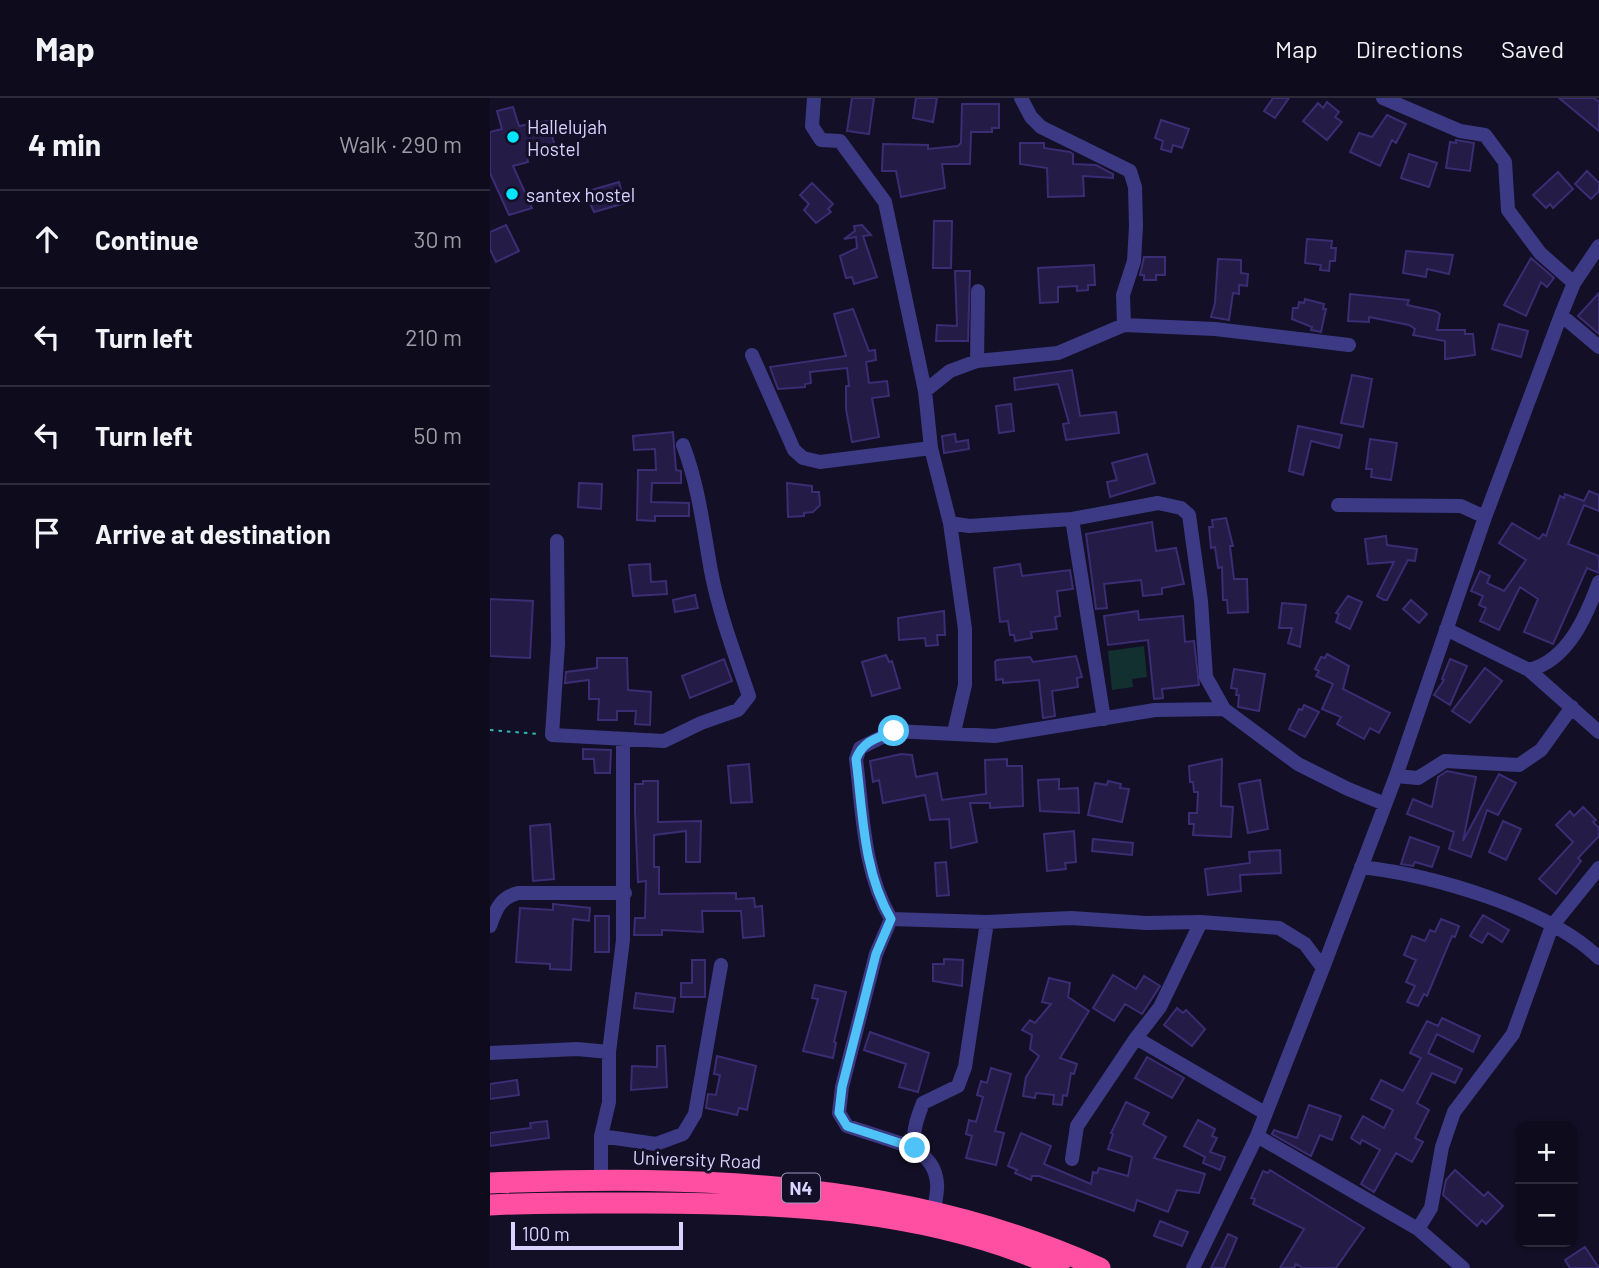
<!DOCTYPE html>
<meta charset="utf-8">
<style>
body{margin:0;font-family:Barlow,sans-serif;background:#171425;color:#f1f3f6}
.controls{position:absolute;right:21px;bottom:21px;display:grid;overflow:hidden;border-radius:14px;box-shadow:0 2px 5px #0004}
.controls button{width:63px;height:63px;display:grid;place-items:center;padding:0;border:0;border-bottom:2px solid #2e2b3b;background:#0e0b1c;color:#f1f3f6;font:35px sans-serif}
.scale{position:absolute;left:21px;bottom:18px;width:172px;box-sizing:border-box;padding-left:7px;border:4px solid #d9d4ff;border-top:0;font-size:19px;line-height:24px;white-space:nowrap;color:#d9d4ff;-webkit-text-stroke:5px #130f26;paint-order:stroke}
.stop{position:absolute;width:21px;height:21px;margin:-16px;border:5px solid #4fc3f7;border-radius:50%;background:#fff}
.stop.end{background:#4fc3f7;border-color:#fff;box-shadow:0 2px 7px #0008}
.list{margin:0;padding:0;list-style:none}
h2{display:flex;justify-content:space-between;align-items:center;height:91px;margin:0;padding:0 28px;font-size:30px}
h2 small{font-size:23px;font-weight:400;color:#9b9ba3}
.list li{display:grid;grid-template-columns:46px 1fr auto;gap:21px;align-items:center;box-sizing:border-box;height:98px;padding:0 28px;border-top:2px solid #2e2b3b}
.list b{display:block;font-size:26px;white-space:nowrap}
.list em{font-size:23px;font-style:normal;color:#9b9ba3}
.icon{flex:none;width:38px;height:38px;fill:none;stroke:currentColor;stroke-width:2;stroke-linecap:round;stroke-linejoin:round}
.map{position:relative;flex:none;width:1109px;height:1170px;overflow:hidden}
header{display:flex;align-items:center;gap:42px;box-sizing:border-box;height:98px;padding:0 35px;background:#0e0b1c;border-bottom:2px solid #2e2b3b}
header strong{font-size:33px}
nav{display:flex;gap:38px;margin-inline-start:auto;font-size:24px}
main{display:flex}
aside{flex:1;background:#0e0b1c}
.map>svg:first-child{display:block}
.green{fill:#12302f}
.building{fill:#241b47;stroke:#3b2d73;stroke-width:2}
.lines{fill:none;stroke-linecap:round;stroke-linejoin:round}
.path{stroke:#2fb8b0;stroke-width:2;stroke-dasharray:3.5 5;stroke-linecap:butt}
.minor{stroke:#3d3a85;stroke-width:14}
.highway{stroke:#ff4fa3;stroke-width:21}
.route{stroke:#4fc3f7;stroke-width:9}
.poi-dot{fill:#00e5ff;stroke:#130f26;stroke-width:2.5}
.labels{text-anchor:middle;dominant-baseline:central;stroke-width:6;stroke-linejoin:round;paint-order:stroke}
.shield{fill:#130f26;stroke:#9e99be;stroke-width:2}
.shield-label{font-size:18px;font-weight:bold;fill:#d9d4ff}
.poi-label{font-size:19px;fill:#d9d4ff;stroke:#130f26;text-anchor:start}
.street-label{font-size:19px;fill:#d9d4ff;stroke:#130f26}
</style>
<header>
<strong>Map</strong>
<nav><a>Map</a><a>Directions</a><a>Saved</a></nav>
</header>
<main>
<aside>
<h2>4 min<small>Walk · 290 m</small></h2>
<ul class="list">
<li><svg class="icon" aria-label="ahead" viewBox="0 0 24 24"><path d="M12 20V5M6 11l6-6 6 6"/></svg><div><b>Continue</b></div><em>30 m</em></li>
<li><svg class="icon" aria-label="left" viewBox="0 0 24 24"><path d="M17 20v-9H6M10 6l-5 5 5 5"/></svg><div><b>Turn left</b></div><em>210 m</em></li>
<li><svg class="icon" aria-label="left" viewBox="0 0 24 24"><path d="M17 20v-9H6M10 6l-5 5 5 5"/></svg><div><b>Turn left</b></div><em>50 m</em></li>
<li><svg class="icon" aria-label="arrive" viewBox="0 0 24 24"><path d="M6 21V4h12l-3 4 3 4H6"/></svg><div><b>Arrive at destination</b></div></li>
</ul>
</aside>
<div class="map">
<svg width="1109" height="1170" viewBox="0 0 1109 1170">
<rect width="100%" height="100%" fill="#130f26"/>
<path class="green" d="M654 548 657 579 642 581 643 589 622 592 618 553Z"/>
<path class="building" d="M362 0H384L379 36 357 33Z
M426 0H447L443 24 423 20Z
M783 0H799L785 20 774 13Z
M1069 0H1104L1109 4V33Z
M837 4 849 14 845 19 852 24 837 42 813 23 828 5 833 10Z
M472 6H509V30H502V34H481L480 66H452L455 90 411 99 406 73H392L393 46 438 47V51L468 48 471 45Z
M23 9 29 28 58 23 66 52 37 59 38 64 23 68 42 110 19 117 0 75V34L12 31 7 13Z
M897 17 916 26 906 45 902 42 890 68 860 54 869 35 882 39Z
M671 22 699 31 692 50 683 47 681 54 671 51 673 43 665 40Z
M966 42 984 45 980 73 956 70 960 44 966 45Z
M530 45H554V50L580 54 583 56V66L606 67 623 76V80L593 78 594 98 558 99 557 70 530 66Z
M919 56 947 65 939 89 911 80Z
M1097 73 1109 85V93L1101 101 1085 86Z
M1068 74 1083 91 1063 110 1060 106 1056 110 1043 97Z
M129 84 135 105 104 114 95 94Z
M322 85 343 106 338 111 341 114 326 125 314 112 319 106 310 97Z
M444 123H462L461 170H443Z
M16 127 29 153 6 164 0 151V134Z
M372 127 381 137 373 138 387 179 364 186 362 179 356 180 350 158 367 150 366 139 354 141 365 133 364 128Z
M817 141 842 143 841 150H846L845 163H840L839 173 830 172 831 167 815 165Z
M916 153 963 157 959 176 937 171 936 179 913 175Z
M654 159H675V177H666V182H654V177H650Z
M1041 160 1064 180 1057 189 1051 184 1036 218 1014 207Z
M728 161 751 162V175L758 176 757 188 749 187V196L743 195 739 222 721 219 725 205Z
M604 167 605 187H598V192L587 193V188L568 189V204L550 205 548 170Z
M465 173H480L478 243H446L447 227 467 228Z
M1109 195V236L1088 218Z
M860 196 919 202 917 207 945 213 950 216 947 232H975V236H983L985 257 955 261V243L923 237 925 231 919 227 879 219V224L858 223Z
M815 201 834 206 833 211H836L831 234 821 232 822 229 802 221 803 210H808L809 204 814 205Z
M363 211 379 253 385 252 386 262 376 264 379 285 397 283 399 298 382 300 389 339 362 344 356 311V288H359L357 270 320 274 321 285 315 286V289L288 291 280 269 356 258 344 216Z
M1009 226 1038 233 1031 259 1002 251Z
M582 272 590 318 626 314 629 335 576 342 573 326 579 325 568 286 525 292 524 280Z
M862 277 882 281 873 329 851 325Z
M521 306 524 333 509 335 506 308Z
M808 328 852 337 849 350 821 343 813 377 799 373Z
M183 334 186 372 191 373V385H162L161 404 199 405V418H165V423L147 422 148 372H166L165 351 144 352 143 338Z
M465 336 466 344 478 342 479 351 454 355 452 338Z
M880 341 907 345 901 382 881 379 882 371H876Z
M657 356 665 385 620 399 617 384 627 382 622 365Z
M89 385 112 386 111 411 88 409Z
M297 385 322 388V394H329L330 407 323 414 314 415V418L298 419Z
M1099 393 1109 397V413L1094 407 1078 446 1109 458V475L1097 470 1063 546 1034 534 1048 501 1030 489 1009 532 990 523 996 510 989 507 993 498 981 493 990 473 1000 478 997 485 1014 493 1036 462 1009 445 1022 425 1049 441 1053 436 1056 438 1070 398 1074 400 1075 396 1094 403Z
M736 420 743 448H740L744 481H757L758 514 738 515 737 502H733L732 469 728 470 725 449 721 450 719 429H723L722 422Z
M662 424 666 453 686 450 694 486 672 490V496L653 498 651 482 614 486 617 510 606 511 596 436Z
M896 438 897 447 927 451 925 463 918 462 897 502H894L887 498 904 464 878 466 875 441Z
M160 466 161 484 176 483 177 496 143 498 139 467Z
M530 466 532 478 580 472 583 491 567 493 570 518 565 519 567 531 541 534 542 540 525 543 524 537H520L518 523 510 524 504 470Z
M205 497 208 510 185 514 183 502Z
M858 498 872 504 860 531 846 524 849 516 846 515Z
M0 501 43 503 40 560 0 558Z
M921 502 937 516 929 525 913 511Z
M792 505 816 507 810 549 798 545 802 530H789Z
M454 513 455 537H447L448 547 436 548 435 540 409 542 408 520Z
M648 513 649 522 693 518 695 544 704 543 709 587 672 591 673 600 664 601 658 542 618 547 614 518Z
M837 556 859 568 853 591 900 615 889 635 880 630 874 641 847 626 851 619 832 611 843 586 826 578 829 573 825 571 831 559 835 560Z
M396 557 399 564 402 563 410 590 382 598 372 564Z
M586 558 592 579 587 580 588 589 562 593 565 618 553 620 549 582 513 585V581L506 582 505 564 507 562 540 559 543 564Z
M107 560H137L138 592 161 594 160 627 145 626 146 613H127V622H108L109 601H99V582L75 585 76 574 107 570Z
M234 561 242 583 200 600 192 578Z
M960 561 977 568 960 607 944 597 954 582 952 581Z
M995 570 1012 583 980 625 962 613Z
M744 571 775 576 769 613 748 609 749 597H746L747 591 741 590Z
M814 607 829 614 815 639 799 631 809 611 812 612Z
M93 651 121 652 120 675H105L104 661H93Z
M411 656 422 657 426 679 447 675 452 702 496 696 495 662 517 661V668H532L533 708 500 710V705H480L487 744 461 750 459 721 440 722 435 697 393 705 389 682 383 684 380 663Z
M732 661 731 708 743 709 741 739 703 737 704 726H699V715H707L708 694H704L703 684H700L699 668Z
M259 666 262 704 241 705 238 668Z
M957 673 986 679 973 743 1009 676 1026 685 1008 717 997 712 981 759 959 751 964 734 917 716 923 701 942 709 948 679Z
M569 681V691L588 690 589 715 550 713 548 682Z
M770 682 778 731 758 735 749 686Z
M153 683H168V724L211 723 210 764H196V733L164 737V769H169V796L246 795V801L264 800 265 809 272 808 274 838 253 840 251 813H212L213 834 172 832V837H144L145 820H155L156 783 148 784 145 713V686H153Z
M618 683 631 686 630 690 639 691 632 724 598 717 605 685 617 687Z
M1093 709 1106 722 1103 724 1109 730V738L1088 760 1091 763 1066 796 1049 781 1083 744 1066 727 1080 713 1084 718Z
M1013 723 1031 731 1016 762 999 754Z
M60 726 64 781 43 783 40 728Z
M584 733 586 764 575 765 576 771 557 773 554 736Z
M920 739 949 749 942 769 925 764 923 768 911 766Z
M603 741 643 745 642 757 602 753Z
M790 752 791 775 750 777 751 793 718 797 715 771 760 765 759 754Z
M456 764 459 797 447 798 445 765Z
M63 806 100 810 99 823 83 821 81 872 60 871V866L26 864 30 810 63 812Z
M993 817 1019 832 1012 844 998 835 992 845 980 838Z
M105 818H119V854H105Z
M951 821 969 828 965 839 962 838 937 898 934 896 928 908 917 904 925 888 916 884 926 862 914 857 922 838 935 843 940 832 945 834Z
M454 861 473 862 472 888 443 883V866H454Z
M202 862H215V899H191V885H202Z
M623 877 646 891 654 878 670 888 652 916 635 906 624 923 603 910Z
M559 880 580 885 578 899 599 913 570 960 587 966 584 976 581 975 577 998 573 997 572 1007 563 1006 564 997 546 995 545 1000 533 998 536 979 549 958 540 951 542 937 532 932 540 922 545 925 561 906 552 904Z
M325 887 356 894 344 944 346 945 343 960 313 953 328 901 322 900Z
M146 895 185 900 183 914 144 910Z
M687 910 693 915 696 912 715 931 702 948 674 927Z
M952 920 990 938 983 954 947 936 938 955 972 971 965 985 942 975 927 1005 939 1012 925 1040 933 1044 922 1064 906 1055 884 1094 871 1086 890 1052 872 1042 870 1046 861 1040 873 1018 894 1030 903 1012 881 1001 891 982 913 993 931 960 920 955 937 923 948 928Z
M380 934 439 955 428 994 409 989 416 966 374 952Z
M167 948H175L177 989 141 992 142 968 167 969Z
M227 958 266 968 257 1012 249 1010 247 1017 216 1010 218 996 226 997 230 977 224 976Z
M657 959 694 980 682 1000 645 980Z
M501 970 521 976 505 1033 514 1035 506 1067 476 1060 482 1038 476 1036 479 1022 486 1024 493 999 487 997 491 983 497 985Z
M27 982 29 997 0 1001V986Z
M636 1004 659 1015 653 1026 676 1039 664 1060 715 1076 709 1095 687 1092 678 1114 647 1102 644 1113 549 1078H542L541 1082 525 1075 527 1072 518 1068 531 1035 561 1048 554 1066 601 1086 603 1074 607 1075 609 1070 638 1078 642 1059 618 1051 623 1036 621 1035Z
M819 1007 851 1018 842 1042 830 1037 821 1058 782 1036 784 1032 807 1040Z
M708 1022 725 1031 722 1038 727 1040 720 1054 735 1059 730 1072 713 1065 715 1059 694 1048Z
M57 1023 59 1040 0 1048V1035L41 1030 40 1025Z
M780 1072 874 1130 846 1170H813L806 1166 804 1170H790L814 1131 763 1106 765 1101 761 1100 773 1073 778 1075Z
M965 1072 994 1098 998 1094 1013 1108 996 1126 992 1122 987 1128 953 1097 956 1082Z
M670 1123 698 1134 692 1148 664 1138Z
M738 1136 747 1140 739 1159 734 1170H721Z
M1095 1149 1109 1170H1080L1075 1162Z"/>
<g class="lines">
<path class="path" d="M0 632 48 636"/>
<path class="minor" d="M324 0 322 28 331 42 350 43 395 104 435 293 441 350 460 425 475 531V587L464 634
M531 0 541 19 551 29 640 73 645 89 646 128 644 163 633 197 634 227
M893 0 970 33 995 37 1015 64 1018 112 1050 155 1084 185
M1071 217 1109 249
M262 257 304 352 313 360 330 364 441 350
M487 263 488 193
M435 293 460 273 487 263 568 255 634 227 725 231 859 247
M848 407 971 408 995 419
M582 421 614 621
M460 425 479 428 582 421 668 405 691 410 699 417 711 503 716 579 734 611
M67 443 68 546 62 637 174 643 211 625 248 612 259 598C245 557 229 515 221 473 213 429 209 389 193 347
M956 531 1039 572C1078 562 1096 519 1109 484
M1039 572 1109 634
M906 678 928 680 955 663 1029 667 1051 652 1082 609
M871 769C942 777 1058 810 1109 860
M401 821 386 856 352 989 349 1015 357 1028 425 1050
M711 824 670 909 646 940 775 1015
M0 828C6 811 10 800 28 795H135
M833 870 815 846 789 830 711 824 656 825 581 820 497 824 401 821C373 773 373 716 366 661L370 650 404 633 505 638 665 612 734 611 808 666 858 691 895 706
M0 955 87 951 119 954
M111 1038 166 1046 193 1036 205 1016 231 867
M767 1038 928 1131 973 1170
M582 1061 587 1028 646 940
M111 1081V1038L119 1004V954L133 842V642
M444 1113C445 1104 448 1093 447 1085 443 1046 408 1066 433 1005L468 988 475 969 497 824
M928 1131 941 1110 952 1049 964 1014 1023 936 1062 828 1109 770
M703 1170 767 1038 833 870 906 678 995 419 1071 217 1084 185 1109 148"/>
<path class="highway" d="M0 1085C210 1077 415 1082 610 1170
M0 1107C52 1104 103 1105 155 1105 295 1105 439 1111 569 1170"/>
</g>
<g class="lines">
<path class="route" d="M404 633C387 640 373 643 366 661 373 716 373 773 401 821L386 856 352 989 349 1015 357 1028 425 1050"/>
</g>
<g class="poi-dot">
<circle cx="23" cy="39" r="7"/>
<circle cx="22" cy="96" r="7"/>
</g>
<g class="labels">
<rect class="shield" x="292" y="1075.5" width="38" height="29" rx="5"/>
<g class="shield-label">
<text x="311" y="1090">N4</text>
</g>
<g class="poi-label">
<text x="37" y="28">Hallelujah<tspan x="37" dy="22">Hostel</tspan></text>
<text x="36" y="96">santex hostel</text>
</g>
<g class="street-label">
<text transform="translate(207 1061) rotate(2)">University Road</text>
</g>
</g>
</svg>
<div class="controls">
<button>+</button>
<button>−</button>
</div>
<div class="scale">100 m</div>
<div class="stop" style="left:404px;top:633px"></div>
<div class="stop end" style="left:425px;top:1050px"></div>
</div>
</main>
